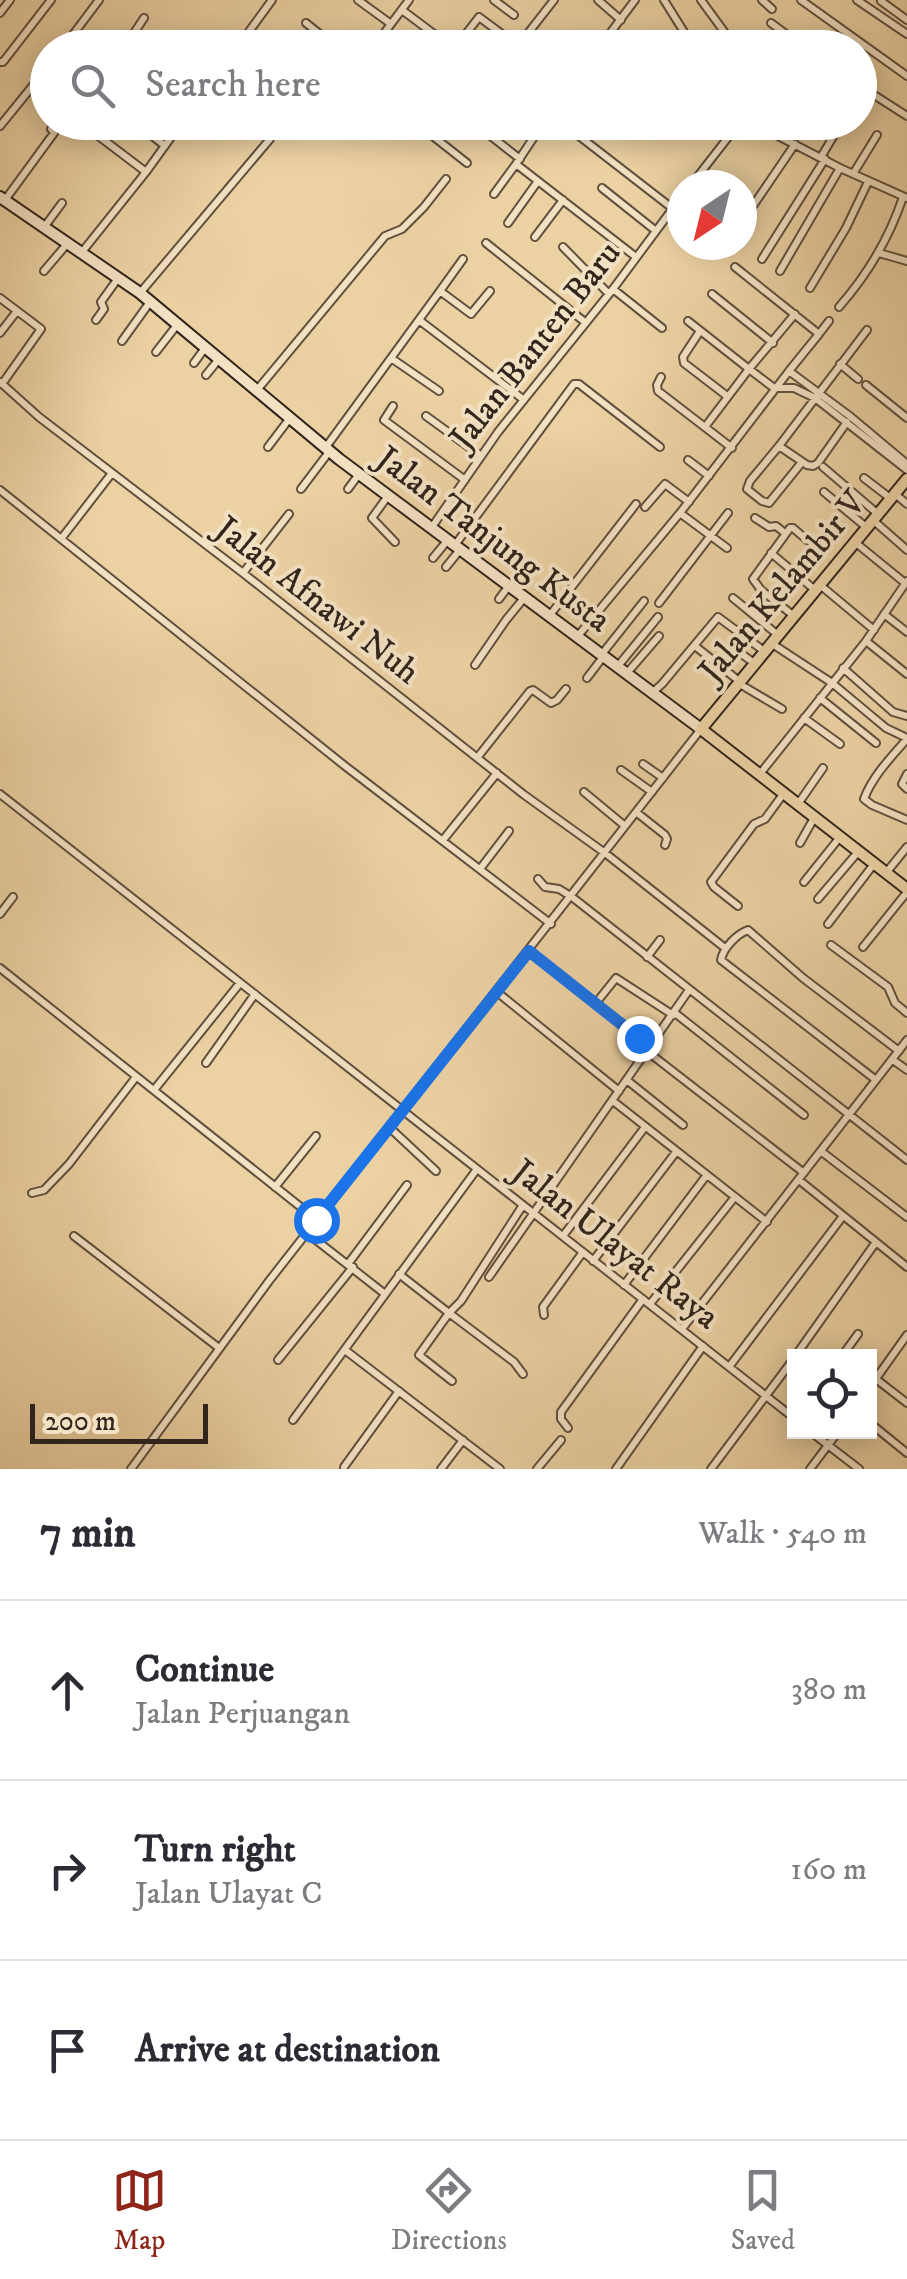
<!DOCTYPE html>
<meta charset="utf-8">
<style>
body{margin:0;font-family:"IM FELL DW Pica",serif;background:#f2f2f3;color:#2b2b33}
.controls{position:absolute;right:30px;bottom:30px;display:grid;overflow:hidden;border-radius:0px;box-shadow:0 5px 25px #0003}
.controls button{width:90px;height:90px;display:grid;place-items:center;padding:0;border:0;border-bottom:2px solid #e1e1e2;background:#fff;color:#2b2b33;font:50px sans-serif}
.compass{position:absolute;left:667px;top:170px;width:90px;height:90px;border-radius:50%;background:#fff;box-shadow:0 5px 25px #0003;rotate:215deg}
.scale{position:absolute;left:30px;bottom:25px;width:178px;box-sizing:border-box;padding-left:10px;border:5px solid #31251c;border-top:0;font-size:28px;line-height:35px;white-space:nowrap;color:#31251c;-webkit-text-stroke:8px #f3e1c3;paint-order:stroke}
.stop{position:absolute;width:30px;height:30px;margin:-22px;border:8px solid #1a73e8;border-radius:50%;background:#fff}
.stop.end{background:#1a73e8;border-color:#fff;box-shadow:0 2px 10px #0008}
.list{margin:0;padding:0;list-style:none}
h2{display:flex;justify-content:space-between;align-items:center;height:130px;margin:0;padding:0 40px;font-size:42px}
h2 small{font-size:32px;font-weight:400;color:#7c7c81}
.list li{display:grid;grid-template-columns:65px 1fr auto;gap:30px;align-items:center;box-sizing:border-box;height:180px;padding:0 40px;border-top:2px solid #e1e1e2}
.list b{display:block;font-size:38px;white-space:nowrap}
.list p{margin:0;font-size:32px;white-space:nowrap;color:#7c7c81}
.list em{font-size:32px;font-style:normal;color:#7c7c81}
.icon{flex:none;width:55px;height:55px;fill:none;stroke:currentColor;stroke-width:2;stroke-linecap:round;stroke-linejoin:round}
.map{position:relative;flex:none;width:907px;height:1469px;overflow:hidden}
.search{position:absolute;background:#fff;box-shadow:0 5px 25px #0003;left:30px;right:30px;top:30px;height:110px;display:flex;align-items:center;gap:25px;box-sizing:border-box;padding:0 35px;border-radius:55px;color:#7c7c81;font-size:38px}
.sheet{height:670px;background:#fff}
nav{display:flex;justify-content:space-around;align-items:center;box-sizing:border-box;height:140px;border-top:2px solid #e1e1e2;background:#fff;font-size:28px;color:#7c7c81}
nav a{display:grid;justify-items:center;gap:5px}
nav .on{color:#8f2418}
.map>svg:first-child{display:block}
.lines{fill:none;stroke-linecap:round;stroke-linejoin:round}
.street-casing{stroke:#60503e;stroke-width:10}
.secondary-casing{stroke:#31251c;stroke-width:14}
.primary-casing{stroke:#31251c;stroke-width:14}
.street{stroke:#f3e1c3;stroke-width:6}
.secondary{stroke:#f3e1c3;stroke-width:10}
.primary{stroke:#ecd1a3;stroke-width:10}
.route{stroke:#1a73e8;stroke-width:12}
.labels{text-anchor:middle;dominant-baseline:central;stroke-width:8;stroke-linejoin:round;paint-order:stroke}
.street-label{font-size:35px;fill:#31251c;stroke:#f3e1c3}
</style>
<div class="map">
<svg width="907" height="1469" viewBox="0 0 907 1469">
<rect width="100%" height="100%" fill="#ecd1a3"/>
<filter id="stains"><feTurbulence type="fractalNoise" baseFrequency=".002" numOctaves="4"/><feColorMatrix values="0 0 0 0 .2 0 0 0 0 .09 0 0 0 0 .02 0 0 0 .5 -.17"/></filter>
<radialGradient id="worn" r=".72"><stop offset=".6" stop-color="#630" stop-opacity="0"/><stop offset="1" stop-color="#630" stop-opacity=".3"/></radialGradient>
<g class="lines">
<g class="street-casing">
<path id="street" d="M358 0 391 24
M494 0 514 15
M598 0 621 20
M664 0 694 48
M701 0 736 48
M762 0 772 9
M801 0 907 76
M857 0 907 34
M881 1 907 20
M402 10 442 40
M0 13 10 0
M306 23 337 48
M771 23 805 48
M179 39 192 48
M379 40 389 48
M63 48 99 0
M124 48 144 18
M237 48 272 0
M373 48 409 0
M455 48 479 17 518 46 554 0
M492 48 501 35
M599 48 635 0
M0 62H3L51 0
M860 86 907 116
M33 87 48 98
M80 122 146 172
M135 122 165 146
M415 122 467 163
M473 122 520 159
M544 122 516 164 636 257
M561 122 672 208
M620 122 629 129
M751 122 840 168 907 198
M0 126 48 67
M680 129 685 122
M821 157 842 122
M853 174 877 135
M691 185 740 122
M602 188 656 231
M494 194 516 164
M5 200 54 133 51 129
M742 222 795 144
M508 223 538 181
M45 226 62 203
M535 237 563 200
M486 243 586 323
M563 247 609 294
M82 252 146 172 182 122
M879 253 907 261
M762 259 825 159
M735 267 819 334 789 371 851 417 907 464
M44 271 67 244
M780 271 840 168
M810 288 846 228 868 182
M613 289 662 328
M440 291 463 259
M140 293 270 139
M712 294 773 343
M0 298 41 329 2 384
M839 307C868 274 889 239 903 197
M96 320 104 309 101 302 119 277
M419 320 524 400
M688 321 749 369 795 314
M700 331 683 357 684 363 727 396
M0 333 17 311
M819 334 829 321
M122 341 150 302
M156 352 177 325
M391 358 439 391
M194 363 205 348
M840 364 858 379
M206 375 219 359
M661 377 657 385 658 391 732 448
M0 382 39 417 243 573 523 794 605 853 725 948
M866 385 907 418
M257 390 385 236 402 229 424 207 446 179
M393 406 384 420 465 480
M426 416 481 456
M705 427 749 369 774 388H794L815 398 907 470
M779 446 807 465 813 466 818 463 847 422
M268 447 290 418
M326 447 440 291 471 314 490 291
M688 460 709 476
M802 462 769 503 762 501 747 489 750 481 779 446 867 330
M823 467 878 514
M864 478 890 498
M301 489 329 452
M348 489 359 474
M0 490 345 766 551 924
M824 492 866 527
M895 494 907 504
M388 496 372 518 395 542
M645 507 665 484 689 502
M680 513 727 548
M755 518 769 527 776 526 785 533
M874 521 907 550
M432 527 498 432 613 289 682 196
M61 539 112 473
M856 543 905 583
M455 545 574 384H579L660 447
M771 553 815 590
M433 558 447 541
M446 567 459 551
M243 573 289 514
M820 585 874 630
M733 598 778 635
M499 599 508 587
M659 603 728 513
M884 614 907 632
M550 615 636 504
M794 616 761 590 753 579 790 528H793L807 540
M577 637 680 513 789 371
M866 641 907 674
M771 643 832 683 886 728 907 738
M695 646 739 681
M732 647 754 663
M602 654 644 601
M475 665 506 620 524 598
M618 666 658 617
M843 668 893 712 907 716
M627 673 659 636
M587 678 603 657
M738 683 782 709
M653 692 662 684 718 617 764 651
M820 698 876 743
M804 718 840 744
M907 739C891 757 872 777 864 799L872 805 907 820
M477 758 530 691 533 690 551 703 557 700 566 689
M643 764 663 778
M621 770 652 792
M907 774 902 784 907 789
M759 775 866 641 907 581
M584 792 625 826
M0 794 794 1418
M798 804 823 768
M636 812 665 835 667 839 665 845
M443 840 497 773
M800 843 814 818
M480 869 509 831
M886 873 907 847
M538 879 545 887 559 889 572 897 907 1160
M804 882 840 837
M818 899 858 852
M738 906 714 887 711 882 754 824 765 819 784 793
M0 914 13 897
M828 924 874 864
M831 945 888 987 895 1003 907 1013
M863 947 907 892
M529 951 651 1047
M647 957 660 940
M0 968 317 1220
M497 992 619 1091
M596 1003 616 978 673 1015
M675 1013 804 1115
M648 1052 804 1173
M893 1060 907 1070
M206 1063 255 994
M876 1080 721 960C723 948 737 934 748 930L803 978 899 1051
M628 1081 683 1125
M154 1090 240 983
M613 1101 767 1222
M390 1128 436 1171
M822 1152 907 1217
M799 1180 907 1267
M275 1187 316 1136
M32 1193 44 1190 69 1164 136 1077
M307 1233 385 1294
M74 1236 219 1348
M563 1236 645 1127
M593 1261 676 1152
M348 1264 407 1185
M399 1274 449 1313 419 1355 452 1381
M489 1277 689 990
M624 1285 706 1176
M650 1304 734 1198
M544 1315 543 1307 583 1252
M682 1329 907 1040
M345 1350 500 1469
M842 1356 858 1334
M278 1360 353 1267
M729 1367 843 1216
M523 1374 514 1362 449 1313 461 1301 523 1205
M876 1379 907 1403
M870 1387 907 1335
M293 1420 477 1169
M870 1423 907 1453
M568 1428 561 1419V1412L643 1299
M811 1432 859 1469
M344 1467 399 1391
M131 1469 269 1281 701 729
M441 1469 463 1440
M537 1469 561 1440
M616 1469 703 1346
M711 1469 789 1365 876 1242
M810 1469 838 1432"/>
</g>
<g class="secondary-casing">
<path id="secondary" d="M0 197 140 293 339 459 701 729"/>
</g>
<g class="primary-casing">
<path id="primary" d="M907 479 701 729 907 889"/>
</g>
<use href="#street" class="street"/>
<use href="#secondary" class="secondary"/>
<use href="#primary" class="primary"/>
</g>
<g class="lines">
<path class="route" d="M316 1220 529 951 639 1038"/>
</g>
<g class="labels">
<g class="street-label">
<text transform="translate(536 346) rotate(-52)">Jalan Banten Baru</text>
<text transform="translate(493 540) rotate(37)">Jalan Tanjung Kusta</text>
<text transform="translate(783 587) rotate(-50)">Jalan Kelambir V</text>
<text transform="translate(317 601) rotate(38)">Jalan Afnawi Nuh</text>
<text transform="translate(615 1245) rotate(38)">Jalan Ulayat Raya</text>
</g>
</g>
<rect width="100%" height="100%" filter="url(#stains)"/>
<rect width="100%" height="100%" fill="url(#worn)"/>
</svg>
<div class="controls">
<button><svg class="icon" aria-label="locate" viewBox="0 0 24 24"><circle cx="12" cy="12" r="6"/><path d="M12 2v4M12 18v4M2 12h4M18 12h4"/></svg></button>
</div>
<svg class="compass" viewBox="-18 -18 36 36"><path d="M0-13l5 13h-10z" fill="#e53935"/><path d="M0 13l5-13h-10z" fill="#7c7c81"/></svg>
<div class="scale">200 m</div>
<div class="stop" style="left:316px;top:1220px"></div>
<div class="stop end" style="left:639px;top:1038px"></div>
<div class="search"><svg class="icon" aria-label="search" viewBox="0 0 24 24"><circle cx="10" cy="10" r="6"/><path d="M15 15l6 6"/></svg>Search here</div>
</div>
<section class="sheet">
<h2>7 min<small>Walk · 540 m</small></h2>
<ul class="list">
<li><svg class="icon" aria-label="ahead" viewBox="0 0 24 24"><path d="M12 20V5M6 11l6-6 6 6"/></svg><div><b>Continue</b><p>Jalan Perjuangan</p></div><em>380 m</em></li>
<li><svg class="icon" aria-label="right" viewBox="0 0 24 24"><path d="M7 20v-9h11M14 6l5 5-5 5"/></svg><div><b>Turn right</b><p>Jalan Ulayat C</p></div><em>160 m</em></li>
<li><svg class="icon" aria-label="arrive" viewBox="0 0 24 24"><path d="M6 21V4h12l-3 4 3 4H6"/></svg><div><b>Arrive at destination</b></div></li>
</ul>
</section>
<nav>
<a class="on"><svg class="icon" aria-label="map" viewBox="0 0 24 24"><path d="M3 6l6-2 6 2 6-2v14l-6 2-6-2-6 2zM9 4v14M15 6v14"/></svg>Map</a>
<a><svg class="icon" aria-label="directions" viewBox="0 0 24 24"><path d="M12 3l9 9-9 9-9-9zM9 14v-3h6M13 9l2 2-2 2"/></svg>Directions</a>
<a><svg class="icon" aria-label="saved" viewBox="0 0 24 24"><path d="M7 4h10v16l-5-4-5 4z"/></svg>Saved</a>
</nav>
